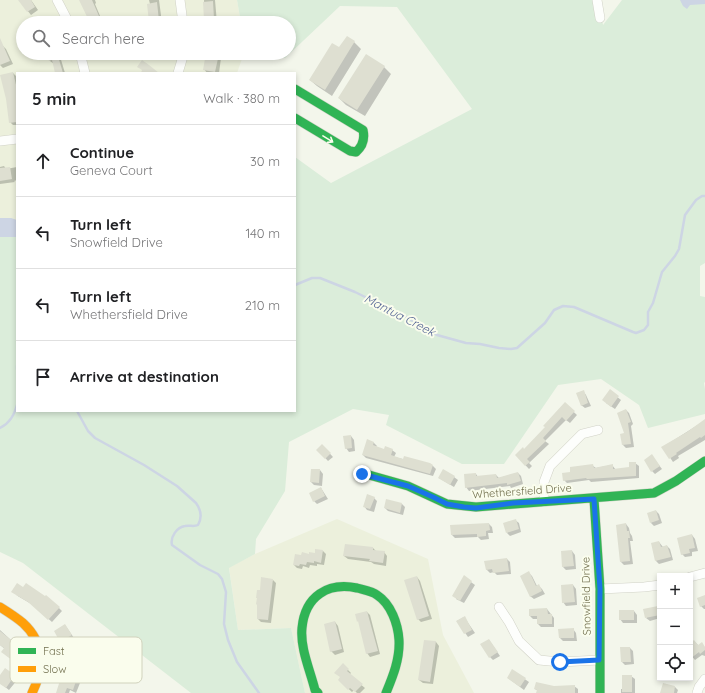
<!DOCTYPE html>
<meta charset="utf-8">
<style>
body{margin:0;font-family:Quicksand,sans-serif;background:#f6f6f6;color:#202124}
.controls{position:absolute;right:12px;bottom:12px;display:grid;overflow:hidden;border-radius:0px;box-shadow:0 2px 6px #0003}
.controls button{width:36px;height:36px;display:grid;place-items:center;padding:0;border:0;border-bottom:1px solid #e0e0e0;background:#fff;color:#202124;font:20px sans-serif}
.stop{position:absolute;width:12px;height:12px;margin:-9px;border:3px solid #1a73e8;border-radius:50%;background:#fff}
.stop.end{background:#1a73e8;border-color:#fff;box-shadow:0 1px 4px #0008}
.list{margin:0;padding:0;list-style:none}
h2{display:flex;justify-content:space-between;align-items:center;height:52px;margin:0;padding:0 16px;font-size:17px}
h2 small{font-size:13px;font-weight:400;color:#757577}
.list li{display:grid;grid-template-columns:26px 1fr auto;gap:12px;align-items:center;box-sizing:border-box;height:72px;padding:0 16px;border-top:1px solid #e0e0e0}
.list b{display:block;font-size:15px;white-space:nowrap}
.list p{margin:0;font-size:13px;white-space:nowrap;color:#757577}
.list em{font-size:13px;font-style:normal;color:#757577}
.icon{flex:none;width:22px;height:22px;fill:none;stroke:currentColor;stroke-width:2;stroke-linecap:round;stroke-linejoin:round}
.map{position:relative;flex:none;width:705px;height:693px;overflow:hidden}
.search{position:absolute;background:#fff;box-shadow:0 2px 6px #0003;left:16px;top:16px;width:280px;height:44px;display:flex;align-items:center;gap:10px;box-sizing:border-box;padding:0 14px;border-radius:22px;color:#757577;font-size:15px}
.panel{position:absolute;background:#fff;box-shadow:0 2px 6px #0003;left:16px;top:72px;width:280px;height:340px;border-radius:0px}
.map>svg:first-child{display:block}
.residential{fill:#ecf0dc}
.green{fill:#dbedda}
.water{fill:#cdd5e4}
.shadow{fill:#0003}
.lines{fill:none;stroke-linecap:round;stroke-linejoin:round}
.stream{stroke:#cdd5e4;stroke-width:2.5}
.building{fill:#dedfd1}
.street-casing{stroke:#d1d2c7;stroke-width:10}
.fast-casing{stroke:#d0d2c5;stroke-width:10}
.slow-casing{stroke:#d0d2c5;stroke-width:10}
.street{stroke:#fdfefc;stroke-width:9}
.fast{stroke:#30b455;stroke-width:9}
.slow{stroke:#ff9f0a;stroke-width:9}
.oneway{stroke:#fafded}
.route{stroke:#1a73e8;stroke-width:5}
.labels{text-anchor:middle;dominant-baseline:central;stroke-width:4;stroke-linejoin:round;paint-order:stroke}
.street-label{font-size:11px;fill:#716f4e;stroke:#fafded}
.water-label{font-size:12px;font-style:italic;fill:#546495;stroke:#fafded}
.key{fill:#fafded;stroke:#d1d2bd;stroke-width:1}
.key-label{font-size:11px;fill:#716f4e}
</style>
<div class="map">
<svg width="705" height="693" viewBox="0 0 705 693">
<rect width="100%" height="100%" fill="#f3f6eb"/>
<path class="residential" d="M0 0H237L241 23H23V53H244L237 73H17V220H0Z
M337 519 428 559 443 635 474 693H305L291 628 238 630 229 567 255 554Z"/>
<path class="green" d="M237 0H598L603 25 622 0H705V263L700 266V296L705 297V382L704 383 705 389V414L648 428 639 405 601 379 558 385 504 464H462L386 425 389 415 353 409 289 442 285 491 256 539 255 554 229 568 238 630 291 628 305 693H191L23 563 0 552V218H11L17 225V411H295V157L331 183 472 109 397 7 340 6 285 58 266 53H289V23H241Z"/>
<path class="water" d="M680 0H705V4L690 5 687 9 683 6Z
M0 218H11L17 220V237H0Z"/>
<path class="shadow" d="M19 0H31L38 10 31 15Z
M80 0H95L96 3 95 4 103 23H91Z
M149 0H159L162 23 150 22 148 4H150Z
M204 0H215L217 23H207L205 19Z
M354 42 361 49 332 96 317 86 310 80 340 49Z
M3 46 6 49 13 64 3 68 0 65V48Z
M47 53H59L65 73H56L54 64 50 61Z
M102 53H116L117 57 106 60 103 57Z
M153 53H164V57L156 56Z
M207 53H220V57L221 58 219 73H207L204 69Z
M384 67 391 74 365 116 346 105 339 98Z
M13 73 16 76 17 80V125H13L10 122Z
M4 166 6 169 17 167V180L14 181 15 182 0 184V167Z
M583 391 586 395 591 406 585 408 581 405Z
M610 391 621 400 615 409 606 403Z
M565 404 577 415 570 423 566 420 545 441 549 444 529 463 532 466 529 469 516 455 524 450 546 428Z
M626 410 629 413 633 424 631 426 634 447 626 448 623 445 621 435 626 434Z
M704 421 705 422V440L678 456 679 458 673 462 663 447Z
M351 436 354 440 355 451 349 452 346 448Z
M373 442 377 446 376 447 385 450H392L396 453 394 457 433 466 436 469 433 476 366 458 363 455Z
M322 445 333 457 328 461 318 450Z
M652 456 662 469 655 474 652 471Z
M635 463 639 466V478L591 482 589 480 567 483 564 480 571 473 593 466 596 468 612 465 616 470 630 468Z
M320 470 323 474 322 486 314 485 311 482Z
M518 473 521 476 523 484 511 488 510 486 469 491 466 487 476 474 478 477 496 475 499 478Z
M454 477 458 480 454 487 439 478Z
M321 488 328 499 317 504 314 501Z
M374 498 377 501 374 512 367 510 364 506Z
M402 504 405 507 403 515 388 511 385 508Z
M656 511 659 514 662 523 654 526 651 523Z
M515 520 519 523 521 532 510 536 507 533Z
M489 524 492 527 493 533H488L489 539 481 540 478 537 455 538 452 535 451 526Z
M626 524 629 528 630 533 632 536 633 541H630L633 564 624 565 621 562Z
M692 535 695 539 698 551 692 552V556L685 557 682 554Z
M659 542 663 547 667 546 670 549 673 560 659 564 656 561Z
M373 548 376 551 384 552 387 556 386 566 374 564 371 562 348 559 344 556Z
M323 551 326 554 324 565 317 564V566L310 565 309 568 303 566 302 569 297 568 294 565Z
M572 551 575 555 576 569 566 570 563 567Z
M507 559 510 562 511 574 497 575 494 572 490 573 486 569Z
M529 573 532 576 537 586H539L542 589 545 594 534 599 530 596Z
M417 577 420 581 432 619 421 622 418 619Z
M464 577 475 585 464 603 456 599Z
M273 580 276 583 271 623 261 622 258 619 261 591Z
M573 585 576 589 577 605 566 606 563 602Z
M16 595 59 608 62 611 52 622 33 605Z
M705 597V609H704L701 606Z
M658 607 660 610V618L650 621 646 618Z
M547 609 554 618V627H541L538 624V619H533L530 616Z
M634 611 637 615V623H623L620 619Z
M367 612 370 615 380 654 370 657 367 653 360 623 356 615Z
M464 617 475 633 468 637 457 621Z
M335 622 338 626 344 652 335 655 331 651Z
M65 625 74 638 64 644 61 641Z
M573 629 576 633 577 641H563L560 638Z
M0 630 24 652 15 662 6 655 5 649 0 645Z
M489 640 500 656 493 660 490 657Z
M425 641 436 642 439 646 433 684 423 683 419 680Z
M694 641 699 646 705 647V656L702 655 695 660 690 654V644Z
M630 648 633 651 634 664 625 665 622 662Z
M343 665 351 673 349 675 365 688 360 693H357L354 690 352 692 339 680 341 678Z
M513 671 529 682 524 690 508 678Z
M14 676 18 679 9 690 0 683V677Z
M631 676 635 679V693H621V689H623Z
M76 679 80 683 76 693 70 690 69 693H58Z
M574 686 578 689V693H537L538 691 535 689Z
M675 687 678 690 677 693H661Z"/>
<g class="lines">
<path class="stream" d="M295 285 312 278H320L355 292 410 319 420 326 437 335 466 343 480 344 499 348 511 349 517 348 545 323 554 310 563 306 574 307 633 332 636 333 644 330 648 325V312L653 303 662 272 675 256 679 249 685 215 696 200 702 196H705
M17 366V369
M77 411 88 431 95 438 144 465 177 486 196 503C201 510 202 518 198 525 194 527 190 525 185 526 177 527 170 537 172 545L200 565 218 574 222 579 226 592 224 624 228 640 237 662 259 693
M0 428C10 423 14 415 17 405"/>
</g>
<path class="building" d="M18 0H31L35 7 27 12Z
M79 0H92L102 23H90Z
M213 1 214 19 204 20 203 2Z
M157 2 159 21 149 22 147 4Z
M41 16 45 23H26Z
M347 36 355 41 325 90 309 80 332 43 339 47Z
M0 38 10 61 0 65Z
M46 53H57L63 73H55L52 60 49 61Z
M206 53 219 54 215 72 203 70Z
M366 54 385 66 357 110 338 98Z
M142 60 149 65 159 73H141L142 70 137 67Z
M13 72 17 89V122L9 123 6 99 0 75Z
M10 167 12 179 0 181V168Z
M610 389 619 396 611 407 602 400Z
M584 390 588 403 581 406 576 393Z
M565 402 575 411 566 421 562 417 543 438 546 441 527 459 530 462 525 466 515 455 523 447 524 449 545 427 543 426Z
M626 409 631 422 628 423 631 444 622 445 620 434 624 433 617 413Z
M705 419V435L701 438 700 437 676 453 677 454 669 459 661 447 687 432Z
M351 435 352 448 345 449 343 436Z
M367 439 374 442 373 445 384 449 385 446 393 449 391 455 403 459 404 456 430 463 433 465 430 474 362 455Z
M322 444 331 453 325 459 316 450Z
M652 454 660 466 651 472 644 460Z
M629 462H636V476L587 479 586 478 563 481 562 473 570 472V467L593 464 594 468 613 464V469L629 467Z
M311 469H320L319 483 310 482Z
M443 469 455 476 450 485 438 478Z
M518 472 521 481 507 485V483L465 488 464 474 476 473V476L496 474 497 478Z
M321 487 325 496 313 502 309 493Z
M367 494 375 497 370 509 363 507Z
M386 499 402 503 400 513 384 508Z
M656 510 659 520 650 523 647 513Z
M516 519 519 529 506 533 503 523Z
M489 523 490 530 486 531V536L477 537V534L451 535 450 525Z
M626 523 627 531H629L630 538H628L630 561 620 562 616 525Z
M692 534 695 548 689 549 690 553 681 555 677 538Z
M659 541 661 547 667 545 671 557 655 561 651 543Z
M345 544 373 547V550L385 551 383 563 369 561 370 559 343 556Z
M315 549 323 550 321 563 314 561V563L307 562 306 565 300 564 299 566 293 565 295 554 301 555 302 552 309 554V552L315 553Z
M572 550 574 566 562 567 561 551Z
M507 558 509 571 493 573 492 569 486 570 484 561Z
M529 571 536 586 539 584 542 591 530 597 520 576Z
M464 575 472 581 460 601 452 596Z
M417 576 429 616 417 620 404 580Z
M261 577 273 579 268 620 257 619V605L256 604 257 598H256L257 590H260Z
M17 583 23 587 26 583 45 596 46 595 60 607 48 620 28 602 11 592Z
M573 584 575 602 562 603 561 585Z
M705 595V605L700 607 697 598Z
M658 606 660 615 645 618 643 609Z
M547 608 548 614H552V624H537V616H529V609Z
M619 610H634V620H619Z
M367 611 378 651 366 654 358 621 357 622 355 614Z
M465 616 472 630 464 634 456 621Z
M335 621 342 649 330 652 324 624Z
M65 624 72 635 60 642 54 631Z
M574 628V638H559L558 629Z
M0 631 21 648 12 660 1 652 4 648 0 645Z
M489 639 498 652 489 658 480 644Z
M424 640 436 641 430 682 418 680Z
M694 640 698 645 702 642 705 647V650L700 654 699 652 690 659V643Z
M620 647H630L631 662H621Z
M343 663 349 669 347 671 363 684 355 692 350 688 348 690 338 680 340 677 334 673Z
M5 668 15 675 6 688 0 684V675Z
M512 669 526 678 520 687 507 678Z
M62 674 77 678 73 690 67 688 65 693H56Z
M622 675H632V692H622Z
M536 682 554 686 575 685V693H536L537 690 534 689Z
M663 683 675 686 674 693H660Z"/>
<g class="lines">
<g class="street-casing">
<path id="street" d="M57 0 69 23
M180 0 183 23
M597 0 600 18
M80 53 85 73
M178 73 184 53
M0 141 17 139
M544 502V482L550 466 582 434 598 430
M690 577 705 573
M600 589 644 587 660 585
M499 607 509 622 519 641 539 660 560 662 599 660
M697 693 699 687 705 679"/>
</g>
<g class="fast-casing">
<path id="fast" d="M295 89 363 130C365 139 363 146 356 152L350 151 295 118
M362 473 408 486 447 504 476 507 654 493 676 481 705 461
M594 499 600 589V693
M318 693 315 690C310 670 300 648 302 628 305 596 328 582 357 588 364 590 372 591 377 595 391 604 398 624 399 640 400 659 393 676 386 693"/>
</g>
<g class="slow-casing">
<path id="slow" d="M0 607C8 612 16 617 23 623 45 643 44 669 32 693"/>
</g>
<use href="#street" class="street"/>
<use href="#fast" class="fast"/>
<use href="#slow" class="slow"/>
</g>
<defs><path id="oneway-shaft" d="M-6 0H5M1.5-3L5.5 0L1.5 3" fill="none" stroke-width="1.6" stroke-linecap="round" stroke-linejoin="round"/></defs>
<use class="oneway" href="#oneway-shaft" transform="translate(328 139) rotate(32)"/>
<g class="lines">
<path class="route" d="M362 474 408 486 433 497 447 504 464 507 476 508 513 503 594 499 600 589 599 660 560 662"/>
</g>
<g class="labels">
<g class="street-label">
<text transform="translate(522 491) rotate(-4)">Whethersfield Drive</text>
<text transform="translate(586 596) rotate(-91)">Snowfield Drive</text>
</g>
<g class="water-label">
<text transform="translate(400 315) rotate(27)">Mantua Creek</text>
</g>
</g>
<rect x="10" y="637" width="132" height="46" rx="6" class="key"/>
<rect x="18" y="648" width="18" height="6" fill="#30b455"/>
<rect x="18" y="666" width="18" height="6" fill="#ff9f0a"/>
<g class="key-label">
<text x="43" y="655">Fast</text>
<text x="43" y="673">Slow</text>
</g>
</svg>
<div class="controls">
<button>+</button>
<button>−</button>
<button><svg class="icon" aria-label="locate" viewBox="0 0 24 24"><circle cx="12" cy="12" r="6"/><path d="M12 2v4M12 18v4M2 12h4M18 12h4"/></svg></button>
</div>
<div class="stop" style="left:560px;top:662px"></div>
<div class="stop end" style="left:362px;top:474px"></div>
<div class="search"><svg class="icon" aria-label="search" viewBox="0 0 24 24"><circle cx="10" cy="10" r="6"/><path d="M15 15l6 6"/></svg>Search here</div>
<section class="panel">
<h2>5 min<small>Walk · 380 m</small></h2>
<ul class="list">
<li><svg class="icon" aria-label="ahead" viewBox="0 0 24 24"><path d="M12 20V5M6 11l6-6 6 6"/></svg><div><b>Continue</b><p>Geneva Court</p></div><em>30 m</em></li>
<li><svg class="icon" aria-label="left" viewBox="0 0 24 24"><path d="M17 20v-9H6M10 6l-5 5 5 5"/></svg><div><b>Turn left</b><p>Snowfield Drive</p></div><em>140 m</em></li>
<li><svg class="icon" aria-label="left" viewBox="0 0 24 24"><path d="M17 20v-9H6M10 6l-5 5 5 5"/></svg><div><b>Turn left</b><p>Whethersfield Drive</p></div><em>210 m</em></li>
<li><svg class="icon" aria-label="arrive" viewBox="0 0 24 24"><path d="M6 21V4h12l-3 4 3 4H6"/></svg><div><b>Arrive at destination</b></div></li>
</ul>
</section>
</div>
